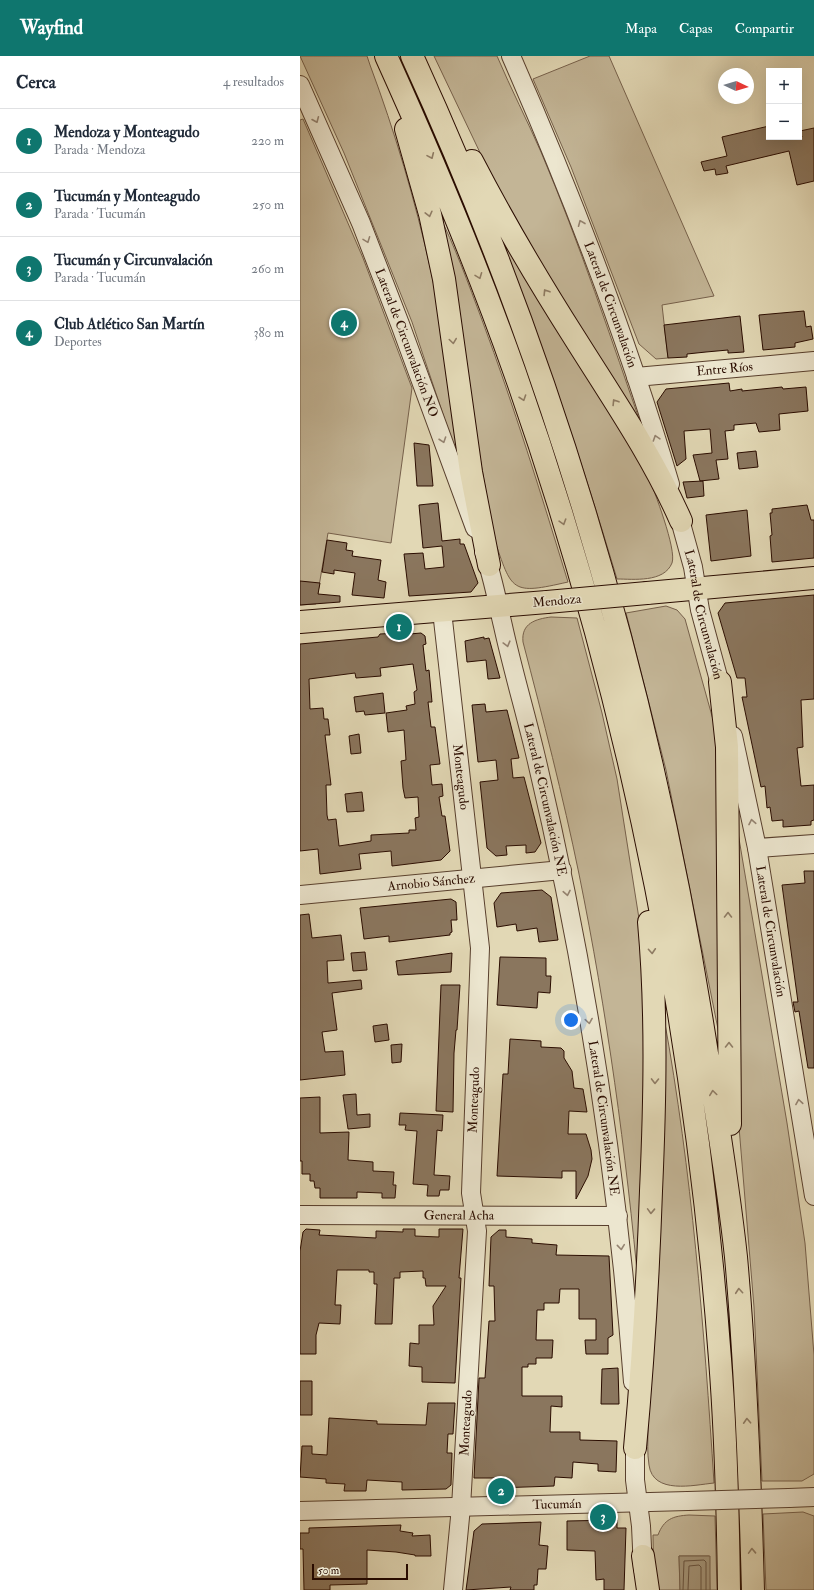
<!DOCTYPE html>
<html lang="es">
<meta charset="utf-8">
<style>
body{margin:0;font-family:"IM FELL Double Pica",serif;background:#f2f2f3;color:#1f2937}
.controls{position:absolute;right:12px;top:12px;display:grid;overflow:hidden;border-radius:0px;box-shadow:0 4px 16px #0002}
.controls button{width:36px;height:36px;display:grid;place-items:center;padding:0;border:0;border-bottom:1px solid #e0e1e3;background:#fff;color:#1f2937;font:20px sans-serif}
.compass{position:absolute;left:418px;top:12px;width:36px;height:36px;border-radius:50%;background:#fff;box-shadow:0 4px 16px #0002;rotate:94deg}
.scale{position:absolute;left:12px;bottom:10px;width:96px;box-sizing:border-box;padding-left:4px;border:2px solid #2a0c00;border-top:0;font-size:11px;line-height:14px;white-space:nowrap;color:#2a0c00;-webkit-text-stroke:3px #ece6cf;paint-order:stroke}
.you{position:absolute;left:271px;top:964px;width:14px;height:14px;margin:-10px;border:3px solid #fff;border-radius:50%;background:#1a73e8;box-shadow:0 0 0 6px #1a73e833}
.badge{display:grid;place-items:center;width:26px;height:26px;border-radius:50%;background:#0f766e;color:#fff;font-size:13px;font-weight:700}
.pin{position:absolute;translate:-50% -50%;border:2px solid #fff;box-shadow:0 1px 4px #0006}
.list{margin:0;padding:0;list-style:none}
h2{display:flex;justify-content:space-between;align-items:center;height:52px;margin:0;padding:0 16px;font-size:17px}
h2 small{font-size:13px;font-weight:400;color:#747a83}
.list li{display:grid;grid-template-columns:26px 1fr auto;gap:12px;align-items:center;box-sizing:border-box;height:64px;padding:0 16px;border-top:1px solid #e0e1e3}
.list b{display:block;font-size:15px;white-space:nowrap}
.list p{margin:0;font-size:13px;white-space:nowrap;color:#747a83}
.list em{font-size:13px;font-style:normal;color:#747a83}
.map{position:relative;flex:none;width:514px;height:1534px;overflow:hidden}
header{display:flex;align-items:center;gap:24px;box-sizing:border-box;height:56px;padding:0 20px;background:#0f766e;color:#fff}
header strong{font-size:19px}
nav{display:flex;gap:22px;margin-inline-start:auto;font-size:14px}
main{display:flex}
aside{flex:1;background:#fff}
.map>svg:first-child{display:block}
.green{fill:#c3b596;stroke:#76604b}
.water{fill:#a39377;stroke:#735d47}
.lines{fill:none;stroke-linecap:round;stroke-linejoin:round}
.shore{stroke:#66503c;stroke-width:1}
.building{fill:#8a765e;stroke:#2a0c00;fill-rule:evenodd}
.minor-casing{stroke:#583f2d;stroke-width:20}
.major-casing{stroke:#2a0c00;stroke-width:24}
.highway-casing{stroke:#2a0c00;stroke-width:24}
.minor{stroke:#ece6cf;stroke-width:18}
.major{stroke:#e2d8b5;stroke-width:22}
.highway{stroke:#e2d8b5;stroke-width:22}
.minor-bridge-casing{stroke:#583f2d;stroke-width:20;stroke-linecap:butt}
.major-bridge-casing{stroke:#2a0c00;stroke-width:24;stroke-linecap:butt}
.minor-bridge{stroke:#ece6cf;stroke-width:18}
.major-bridge{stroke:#e2d8b5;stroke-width:22}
.oneway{stroke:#958472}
.oneway2{stroke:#8f7c64}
.labels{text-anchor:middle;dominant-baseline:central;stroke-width:3;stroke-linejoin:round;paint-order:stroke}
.street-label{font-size:13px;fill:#2a0c00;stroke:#ece6cf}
</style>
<header>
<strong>Wayfind</strong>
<nav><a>Mapa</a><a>Capas</a><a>Compartir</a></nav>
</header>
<main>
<aside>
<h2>Cerca<small>4 resultados</small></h2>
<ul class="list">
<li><span class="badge">1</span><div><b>Mendoza y Monteagudo</b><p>Parada · Mendoza</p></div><em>220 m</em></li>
<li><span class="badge">2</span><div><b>Tucumán y Monteagudo</b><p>Parada · Tucumán</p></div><em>250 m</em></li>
<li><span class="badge">3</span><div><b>Tucumán y Circunvalación</b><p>Parada · Tucumán</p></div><em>260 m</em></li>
<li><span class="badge">4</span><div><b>Club Atlético San Martín</b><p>Deportes</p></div><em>380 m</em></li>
</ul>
</aside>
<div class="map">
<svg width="514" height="1534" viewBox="0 0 514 1534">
<rect width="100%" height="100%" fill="#e2d8b5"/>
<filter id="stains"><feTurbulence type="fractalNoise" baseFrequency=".005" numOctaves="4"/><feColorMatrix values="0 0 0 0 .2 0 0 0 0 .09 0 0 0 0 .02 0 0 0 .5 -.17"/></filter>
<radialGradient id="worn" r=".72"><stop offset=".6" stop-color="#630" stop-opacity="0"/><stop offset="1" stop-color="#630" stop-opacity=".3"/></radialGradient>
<path class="green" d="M0 0H67L70 9C95 76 115 144 131 215 145 282 153 351 163 418L112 266 44 97Z
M134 0H197C211 33 227 64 241 96 280 188 311 283 344 377L247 217 194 126Z
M290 0H309L414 240 362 249 368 302 356 303 339 288 271 111 233 23Z
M3 63 63 202 112 332 91 487 28 477 16 548 0 549V64Z
M137 155C155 190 168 227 182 264 214 350 241 438 268 526 211 539 212 536 194 482Z
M191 157C222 208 253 259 284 310 306 346 329 383 348 420 354 434 377 494 372 507 364 527 333 523 317 523 280 399 239 277 191 157Z
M366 550 377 554 385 563 417 678 421 988 366 714 326 557Z
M251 561 277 562 302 657 317 723 340 869 346 947 339 1236C326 1096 307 956 279 818 263 740 243 663 223 586 221 567 236 563 251 561Z
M436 765 487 1067 505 1187 514 1299V1418L502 1425H462L454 1251 439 1071Z
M364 962C392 1116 404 1271 414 1427 394 1429 353 1439 349 1409 347 1397 348 1384 348 1372Z
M503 1456 514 1460V1534H466L463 1458Z
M389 1459 415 1460 417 1534H410L409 1500H379L380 1534H354L353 1479H358C364 1463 373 1460 389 1459Z"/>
<path class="water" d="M379 1500H410V1534H380Z"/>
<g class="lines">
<path class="shore" d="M383 1534 384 1505 404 1504 406 1506V1534
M388 1534 389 1510 399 1509 401 1511V1534"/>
</g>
<path class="building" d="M469 70V81H502L500 75 514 72V125L497 129 489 95 426 110 428 117 416 119 415 113 404 115 401 106 427 100 422 81Z
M504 255 506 271 511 270 513 283 495 287V291L463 294 459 259Z
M440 260 444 296 428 297V294L406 296 387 298V301L368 302 364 269Z
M429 327 430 335 442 333V335L482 331 483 333 506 331 508 355 479 358 480 374 459 376 456 367 434 369V374L425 375 428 403 416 404 419 423 400 425 393 399 412 397 410 373 384 375 386 403 377 410 357 346 366 333Z
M114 387 129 389 133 430H117Z
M456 395 458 411 439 413 437 397Z
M403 425 404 440 387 442 383 426Z
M138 447 142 485 160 483V488H164L178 527 171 536 109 540 104 498 123 497 125 513 144 511 142 490 123 492 119 449Z
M507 449 511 464H514V502L472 506 470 480 472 479 470 457H472V453Z
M447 454 451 500 411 505 406 459Z
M27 484 47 487 46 494 53 495 52 500 81 504 78 524 86 526 84 542 52 539 55 517 34 514V518L22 516Z
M0 525 20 527 18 538 40 540V546L0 549Z
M514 539V643L501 644 503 691 497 692 501 730 514 729V764L511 765V769L483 771V764L472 765 470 751 467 752 465 730 461 731 442 641H447L445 622H437L418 557 425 547Z
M98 577V579L121 577 125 580 126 588 123 589 126 615 129 614 132 646H128L131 671H135L140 708 130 709 132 729 142 728 143 740 139 741 142 760H145L150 795 141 804 92 810 91 795 59 798 61 813 20 818 18 793 0 795V588L78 581 80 578ZM113 608 117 634 114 636 115 648 106 650 107 654 86 657 88 676 104 674 106 704 101 705 103 732 105 742 118 741 119 761 115 762 116 774H109V777L71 779V785L39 790 36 763 28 764 27 759 26 729H31L25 679H30L28 663H24L23 652 10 653 9 623 55 617 56 622 81 620 80 612Z
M184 581V583L189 582 200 622 188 623 186 604 167 606 165 585Z
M83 637 85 657 65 659 64 655 56 656 54 641Z
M185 648 186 656 207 654 219 702 211 703 213 722 224 721 241 787 235 796 226 797V789L206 790 207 799 196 800 187 792 180 726 198 724 196 704 178 706 172 649Z
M59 678 61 697 51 698 49 680Z
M62 736 64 755 47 756 45 738Z
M504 815H514V1012H508L499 955 495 956 493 946H498L482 829 505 827Z
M242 834 251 841 258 884 239 886 237 872 217 875 216 868 197 871 194 847 201 837Z
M151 843 156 846 157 864H151L152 876 150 877V879L89 886V880L64 883 60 852Z
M9 858 12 882 41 879 44 904 27 905 28 927 61 924 62 933 32 937 37 974 22 976 25 996 43 995 45 1019 0 1024V859Z
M65 896 67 914 53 915 51 897Z
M152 897 151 916 98 919 96 905Z
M200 901 246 902V920H251L250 937 238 936 237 952 197 949Z
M141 929H160L157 974H156L154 997 153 1056 136 1055Z
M87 968 89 984 75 986 73 970Z
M210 983 241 985V991L261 992 264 995V1002L272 1015 274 1032 283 1033 287 1056 269 1055 268 1078H286L291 1094 292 1103 288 1120 276 1143V1115H262V1122L197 1120 203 1018H208Z
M102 988 101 1006 92 1007 91 989Z
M56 1038 57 1059 70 1058V1071L48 1073 43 1039Z
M20 1041V1077L49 1076 48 1104 73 1106V1115L94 1116 93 1129H96L95 1142H82V1137L57 1136V1142H20V1132H15L14 1125H10V1118H2V1105H0V1042Z
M100 1057 143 1059 142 1075 137 1074 134 1119 150 1120 149 1134H140L139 1140H127L128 1129 113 1128 117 1075 105 1074 106 1069H99Z
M6 1173 20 1174 19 1179 76 1182V1175L103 1176V1173H115V1180L139 1181V1173H163L159 1222H161L155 1327 122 1326V1311L109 1310 110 1287 119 1288V1269H134L133 1250 146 1230H126L125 1222H123V1215L100 1216V1222H94L92 1268H75L77 1228H74V1216H69V1214H37L35 1249H41L40 1268 19 1267 16 1279V1298H0V1195L3 1176Z
M199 1174H206V1181L232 1183V1187L257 1189 256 1199 309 1200 313 1279 308 1282V1298H286L285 1284H296V1263H279V1233H260L259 1247H244V1254H237L236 1284H253L252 1302H236V1308H228V1311H222V1340H262V1351L251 1350 250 1376H280V1384L317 1385 316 1416 298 1415V1408L273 1406 272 1422 255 1421 254 1430 197 1432V1422H174L179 1322H185L189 1265H195L194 1230H189L191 1181Z
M318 1312 319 1348H301L302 1313Z
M0 1325H12V1359H0Z
M128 1347H155L153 1378H148L147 1397H152L151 1429 146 1433 102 1434V1426L67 1424 66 1435H44L45 1428 26 1427V1423L0 1421 2 1390H12V1398L27 1399 29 1362 77 1365V1368L126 1369Z
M317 1464V1472H326L324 1534H304V1523L296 1524 295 1495 267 1494V1465Z
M241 1466 239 1489 248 1490 246 1513H238L237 1529H234V1534H210L211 1531 166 1534 174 1475 182 1468Z
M101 1469 100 1475 113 1477 112 1480 130 1479 131 1500H115V1499L96 1496 67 1494V1528L30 1529V1534H4L3 1493H0V1477H9V1472Z"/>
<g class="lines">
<g class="minor-casing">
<g id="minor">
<path id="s1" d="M211 0C272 139 327 282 370 428"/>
<path id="s2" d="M0 29 61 167 100 268 175 472"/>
<path id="s3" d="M336 321 514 305"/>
<path id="s4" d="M377 453 393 511 400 554 423 639"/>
<path id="s5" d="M184 496C193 521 197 545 203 570 212 611 224 652 234 693 284 901 317 1113 333 1326"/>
<path id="s6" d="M142 555 180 892 171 1137 177 1175 161 1451 153 1534"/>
<path id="s7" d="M433 680 457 792 514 1140"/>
<path d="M457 792 514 788"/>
<path id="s8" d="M0 839 262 814"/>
<path id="s9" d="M0 1159 318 1160"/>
<path d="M335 1379V1424L341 1470 343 1513"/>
<path d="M489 1442 514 1441"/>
<path id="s10" d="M0 1455 388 1445"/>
</g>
</g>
<g class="major-casing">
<path id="major" d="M347 537 514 522
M0 566 247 546"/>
</g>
<g class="highway-casing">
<path id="highway" d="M86 0C133 104 177 209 215 317 327 634 395 968 420 1303 426 1380 428 1457 429 1534
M112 0C258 318 355 658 408 1004 418 1069 429 1135 436 1201 446 1311 450 1423 453 1534
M106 73 130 158 144 223 171 416 189 509
M172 105C204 167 239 226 276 284 313 343 353 401 381 465
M420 626 427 691 430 1068
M335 1392C343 1306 348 1221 351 1135 355 1045 357 955 349 866
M343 1500 348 1534"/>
</g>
<use href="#minor" class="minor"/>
<use href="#major" class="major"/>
<use href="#highway" class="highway"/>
<g class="minor-bridge-casing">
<path id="minor-bridge" d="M388 1445 489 1442"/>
</g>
<g class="major-bridge-casing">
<path id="major-bridge" d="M247 546 347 537"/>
</g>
<use href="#minor-bridge" class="minor-bridge"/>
<use href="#major-bridge" class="major-bridge"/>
</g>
<defs><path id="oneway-chevron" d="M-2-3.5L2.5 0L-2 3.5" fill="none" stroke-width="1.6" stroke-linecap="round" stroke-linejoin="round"/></defs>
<g class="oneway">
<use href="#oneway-chevron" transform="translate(16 64) rotate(67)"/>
<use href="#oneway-chevron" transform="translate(281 167) rotate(-112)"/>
<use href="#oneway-chevron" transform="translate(67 184) rotate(69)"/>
<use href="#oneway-chevron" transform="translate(356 382) rotate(-108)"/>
<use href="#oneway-chevron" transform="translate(143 384) rotate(71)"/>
<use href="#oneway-chevron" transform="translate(207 588) rotate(75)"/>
<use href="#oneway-chevron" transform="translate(452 766) rotate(-101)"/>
<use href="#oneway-chevron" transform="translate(267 837) rotate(79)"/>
<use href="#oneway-chevron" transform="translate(289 965) rotate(81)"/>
<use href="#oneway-chevron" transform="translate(499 1046) rotate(-99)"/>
<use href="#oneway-chevron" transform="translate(321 1191) rotate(84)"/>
</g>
<g class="oneway2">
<use href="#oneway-chevron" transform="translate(131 100) rotate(66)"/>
<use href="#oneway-chevron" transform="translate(129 158) rotate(76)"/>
<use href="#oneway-chevron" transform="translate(179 220) rotate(69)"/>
<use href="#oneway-chevron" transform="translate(246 236) rotate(-122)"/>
<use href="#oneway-chevron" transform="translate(153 285) rotate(82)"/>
<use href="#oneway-chevron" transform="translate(223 342) rotate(71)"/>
<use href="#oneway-chevron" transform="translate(315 346) rotate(-122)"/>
<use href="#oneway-chevron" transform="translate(263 466) rotate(73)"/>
<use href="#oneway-chevron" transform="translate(428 859) rotate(-90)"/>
<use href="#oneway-chevron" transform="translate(352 895) rotate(86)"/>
<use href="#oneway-chevron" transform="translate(429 989) rotate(-90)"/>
<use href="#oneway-chevron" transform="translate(355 1025) rotate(91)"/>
<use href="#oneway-chevron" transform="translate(413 1037) rotate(-98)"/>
<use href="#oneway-chevron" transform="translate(351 1155) rotate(92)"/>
<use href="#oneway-chevron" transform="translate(439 1235) rotate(-95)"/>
<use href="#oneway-chevron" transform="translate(447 1365) rotate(-93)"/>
<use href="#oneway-chevron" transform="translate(452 1495) rotate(-92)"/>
</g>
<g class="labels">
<g class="street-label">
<text stroke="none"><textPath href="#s1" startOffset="268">Lateral de Circunvalación</textPath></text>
<text stroke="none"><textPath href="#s2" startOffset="279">Lateral de Circunvalación NO</textPath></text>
<text stroke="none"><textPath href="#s3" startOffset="89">Entre Ríos</textPath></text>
<text transform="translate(257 545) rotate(-5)">Mendoza</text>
<text stroke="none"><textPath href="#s4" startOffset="109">Lateral de Circunvalación</textPath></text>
<text stroke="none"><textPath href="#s6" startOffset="167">Monteagudo</textPath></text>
<text stroke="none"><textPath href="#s5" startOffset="255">Lateral de Circunvalación NE</textPath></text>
<text stroke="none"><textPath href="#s8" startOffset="132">Arnobio Sánchez</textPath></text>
<text stroke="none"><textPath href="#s7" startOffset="199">Lateral de Circunvalación</textPath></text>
<text transform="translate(174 1044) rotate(-88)">Monteagudo</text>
<text stroke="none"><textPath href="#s5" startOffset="579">Lateral de Circunvalación NE</textPath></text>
<text stroke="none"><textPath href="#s9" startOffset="159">General Acha</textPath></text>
<text transform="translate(166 1367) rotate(-87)">Monteagudo</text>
<text stroke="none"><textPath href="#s10" startOffset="257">Tucumán</textPath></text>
</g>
</g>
<rect width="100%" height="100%" filter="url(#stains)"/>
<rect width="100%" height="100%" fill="url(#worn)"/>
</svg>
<div class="controls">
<button>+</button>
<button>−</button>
</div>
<svg class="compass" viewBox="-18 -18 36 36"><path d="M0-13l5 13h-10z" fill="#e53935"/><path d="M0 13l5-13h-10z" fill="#747a83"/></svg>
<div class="scale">50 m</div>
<div class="you"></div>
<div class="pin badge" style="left:99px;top:571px">1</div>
<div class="pin badge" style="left:201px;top:1435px">2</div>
<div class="pin badge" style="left:303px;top:1461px">3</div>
<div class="pin badge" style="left:44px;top:267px">4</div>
</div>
</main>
